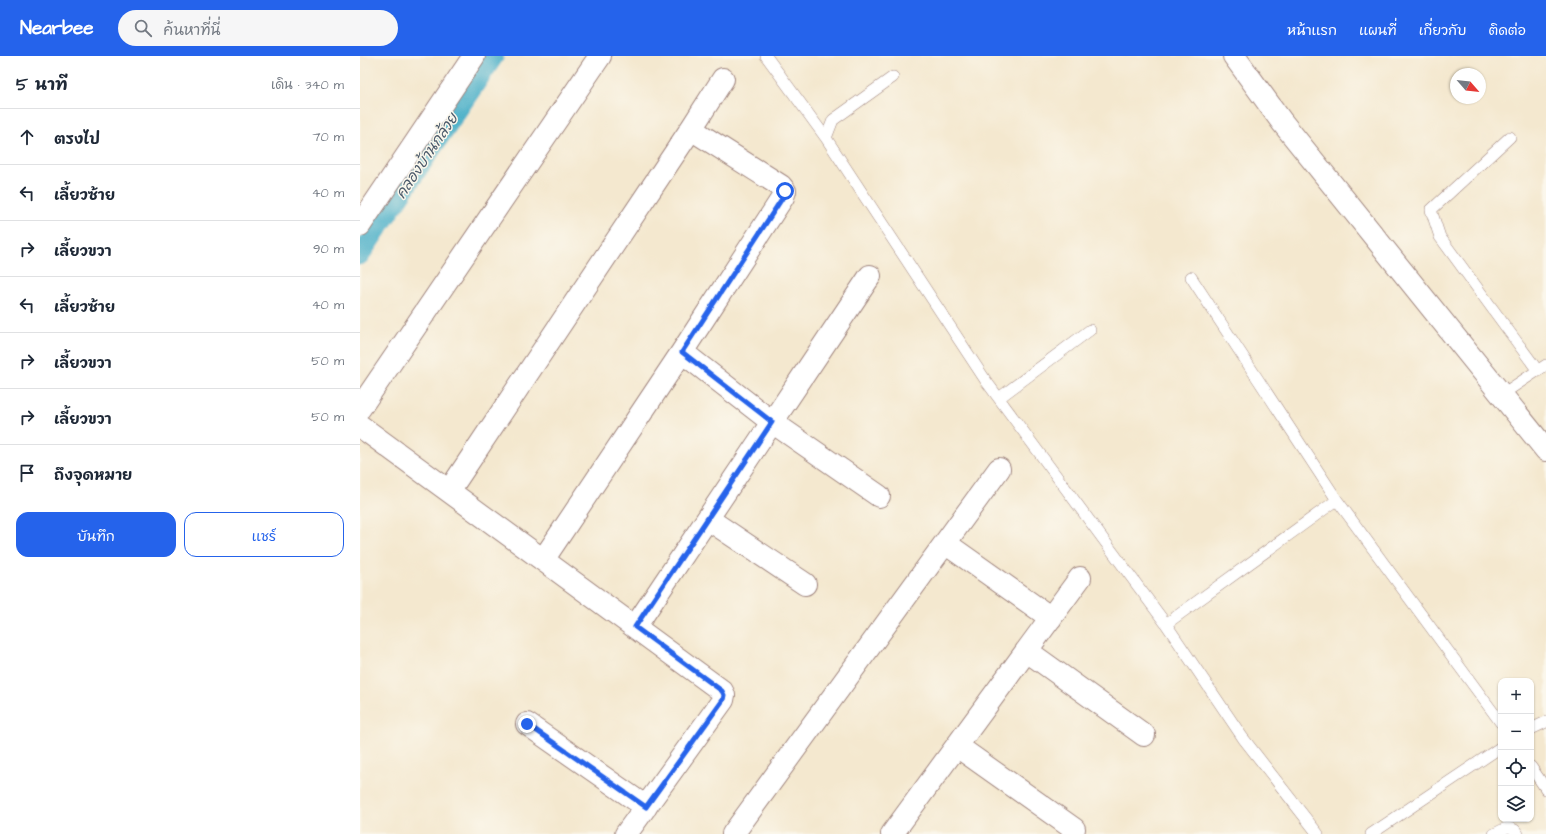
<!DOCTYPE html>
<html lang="th">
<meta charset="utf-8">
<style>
body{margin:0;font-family:"Architects Daughter","Playpen Sans Thai",sans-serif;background:#f6f6f7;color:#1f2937}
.controls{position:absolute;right:12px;bottom:12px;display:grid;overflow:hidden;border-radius:8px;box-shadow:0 1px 3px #0004}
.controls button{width:36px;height:36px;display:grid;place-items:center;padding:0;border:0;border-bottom:1px solid #e0e1e3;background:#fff;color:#1f2937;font:20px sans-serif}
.compass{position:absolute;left:1090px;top:12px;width:36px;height:36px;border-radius:50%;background:#fff;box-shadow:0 1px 3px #0004;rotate:118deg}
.stop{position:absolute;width:12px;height:12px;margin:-9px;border:3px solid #2563eb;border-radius:50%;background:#fff}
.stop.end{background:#2563eb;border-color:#fff;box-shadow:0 1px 4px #0008}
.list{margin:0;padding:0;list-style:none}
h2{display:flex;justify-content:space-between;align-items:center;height:52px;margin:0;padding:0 16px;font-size:17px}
h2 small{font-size:13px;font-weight:400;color:#747a83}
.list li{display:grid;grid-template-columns:26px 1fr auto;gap:12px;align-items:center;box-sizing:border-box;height:56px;padding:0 16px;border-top:1px solid #e0e1e3}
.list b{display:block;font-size:15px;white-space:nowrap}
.list em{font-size:13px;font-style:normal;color:#747a83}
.actions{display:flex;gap:8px;padding:12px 16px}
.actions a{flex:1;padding:9px 0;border:1px solid #2563eb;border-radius:12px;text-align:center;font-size:14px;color:#2563eb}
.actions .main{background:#2563eb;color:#fff}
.icon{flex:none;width:22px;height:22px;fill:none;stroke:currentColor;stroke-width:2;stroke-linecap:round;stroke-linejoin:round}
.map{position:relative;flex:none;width:1186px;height:778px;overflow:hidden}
header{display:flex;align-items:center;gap:24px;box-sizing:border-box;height:56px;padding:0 20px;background:#2563eb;color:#fff}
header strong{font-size:19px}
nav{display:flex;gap:22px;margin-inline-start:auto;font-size:14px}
.search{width:280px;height:36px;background:#f6f6f7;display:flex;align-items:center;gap:10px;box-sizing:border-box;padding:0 14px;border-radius:22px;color:#747a83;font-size:15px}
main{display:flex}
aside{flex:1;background:#fff}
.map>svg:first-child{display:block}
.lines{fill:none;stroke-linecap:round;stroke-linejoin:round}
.canal{stroke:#49afc8;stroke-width:20}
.service-casing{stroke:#9f847d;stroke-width:12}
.minor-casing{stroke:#9f847d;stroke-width:24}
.service{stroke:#fff;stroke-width:11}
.minor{stroke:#fff;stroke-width:22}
.route{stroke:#2563eb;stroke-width:5}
.labels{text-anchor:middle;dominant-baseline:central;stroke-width:3;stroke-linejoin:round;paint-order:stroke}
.water-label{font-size:15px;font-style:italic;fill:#4a596a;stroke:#fbf7ec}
</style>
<header>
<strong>Nearbee</strong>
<div class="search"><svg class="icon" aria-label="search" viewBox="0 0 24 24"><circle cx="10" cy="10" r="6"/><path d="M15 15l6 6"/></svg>ค้นหาที่นี่</div>
<nav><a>หน้าแรก</a><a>แผนที่</a><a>เกี่ยวกับ</a><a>ติดต่อ</a></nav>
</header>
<main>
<aside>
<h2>5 นาที<small>เดิน · 340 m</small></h2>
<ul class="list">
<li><svg class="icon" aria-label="ahead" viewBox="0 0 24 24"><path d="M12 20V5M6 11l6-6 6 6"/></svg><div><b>ตรงไป</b></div><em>70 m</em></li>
<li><svg class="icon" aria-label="left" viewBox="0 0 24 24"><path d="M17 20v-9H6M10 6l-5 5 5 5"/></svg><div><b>เลี้ยวซ้าย</b></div><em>40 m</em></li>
<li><svg class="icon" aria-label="right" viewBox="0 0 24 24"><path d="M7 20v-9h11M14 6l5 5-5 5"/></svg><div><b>เลี้ยวขวา</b></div><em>90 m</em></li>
<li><svg class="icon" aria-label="left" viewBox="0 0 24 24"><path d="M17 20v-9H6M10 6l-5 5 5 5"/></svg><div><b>เลี้ยวซ้าย</b></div><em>40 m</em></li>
<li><svg class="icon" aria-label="right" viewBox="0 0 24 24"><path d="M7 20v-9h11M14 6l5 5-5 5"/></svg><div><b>เลี้ยวขวา</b></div><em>50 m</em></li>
<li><svg class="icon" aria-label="right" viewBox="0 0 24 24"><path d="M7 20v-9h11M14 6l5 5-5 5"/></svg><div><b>เลี้ยวขวา</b></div><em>50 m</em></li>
<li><svg class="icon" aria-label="arrive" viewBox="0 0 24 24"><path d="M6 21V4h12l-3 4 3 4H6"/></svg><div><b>ถึงจุดหมาย</b></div></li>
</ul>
<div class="actions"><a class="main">บันทึก</a><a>แชร์</a></div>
</aside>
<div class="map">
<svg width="1186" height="778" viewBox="0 0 1186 778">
<rect width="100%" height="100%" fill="#fbf7ec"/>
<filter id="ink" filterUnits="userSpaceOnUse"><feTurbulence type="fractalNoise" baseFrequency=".025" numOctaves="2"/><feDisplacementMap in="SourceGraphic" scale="8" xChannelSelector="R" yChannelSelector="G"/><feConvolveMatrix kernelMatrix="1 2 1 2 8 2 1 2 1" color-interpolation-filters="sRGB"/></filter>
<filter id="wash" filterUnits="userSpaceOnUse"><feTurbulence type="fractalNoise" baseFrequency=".012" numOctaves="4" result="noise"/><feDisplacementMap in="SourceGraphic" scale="16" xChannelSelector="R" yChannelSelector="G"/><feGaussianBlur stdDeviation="0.9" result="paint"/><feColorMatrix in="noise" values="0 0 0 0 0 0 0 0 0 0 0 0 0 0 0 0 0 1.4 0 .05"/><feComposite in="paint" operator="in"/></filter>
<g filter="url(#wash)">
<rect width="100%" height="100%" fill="#f4e8cf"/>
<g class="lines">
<path class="canal" d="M0 199 134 0"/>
</g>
</g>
<g filter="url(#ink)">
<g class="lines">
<g class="service-casing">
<path id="service" d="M406 0 466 82
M533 21 473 64 466 82 626 325 806 568 883 682 958 778
M1150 81 1071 154 1080 181 1178 315
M831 221 977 444 1141 667
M1141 339 1186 309
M639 342 730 274
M806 568 977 444
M1171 673 1186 666
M1171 711 1186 733
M1011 778 1141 691
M1134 778 1148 771 1155 774 1158 778"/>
</g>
<g class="minor-casing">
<path id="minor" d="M874 0 922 66 1186 394
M0 169 114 0
M322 296 412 366 519 440
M0 352 240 0
M0 370 362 635 364 639 363 644 266 778
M89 435 331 73 363 23
M348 463 445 528
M585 487 691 562
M183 504 322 296 423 141 425 135 421 130 331 73
M275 571 510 220
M667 595 784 679
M167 668 286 751
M597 690 714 773
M373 778 639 413
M532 778 720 522"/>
</g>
<use href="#service" class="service"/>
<use href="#minor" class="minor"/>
</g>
</g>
<g class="lines" filter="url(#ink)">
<path class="route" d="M167 668 286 751 363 644 364 639 362 635 275 571 412 366 322 296 423 141 425 135"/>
</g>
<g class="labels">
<g class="water-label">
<text transform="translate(67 100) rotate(-56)">คลองบ้านกล้วย</text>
</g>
</g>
</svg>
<div class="controls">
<button>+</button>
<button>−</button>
<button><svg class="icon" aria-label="locate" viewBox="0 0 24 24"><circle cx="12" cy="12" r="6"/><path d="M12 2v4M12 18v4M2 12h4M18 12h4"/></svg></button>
<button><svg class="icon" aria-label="layers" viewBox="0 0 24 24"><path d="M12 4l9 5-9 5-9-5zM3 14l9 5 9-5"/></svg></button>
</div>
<svg class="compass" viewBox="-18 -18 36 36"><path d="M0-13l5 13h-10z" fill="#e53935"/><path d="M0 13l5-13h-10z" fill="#747a83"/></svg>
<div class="stop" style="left:425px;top:135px"></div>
<div class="stop end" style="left:167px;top:668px"></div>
</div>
</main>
